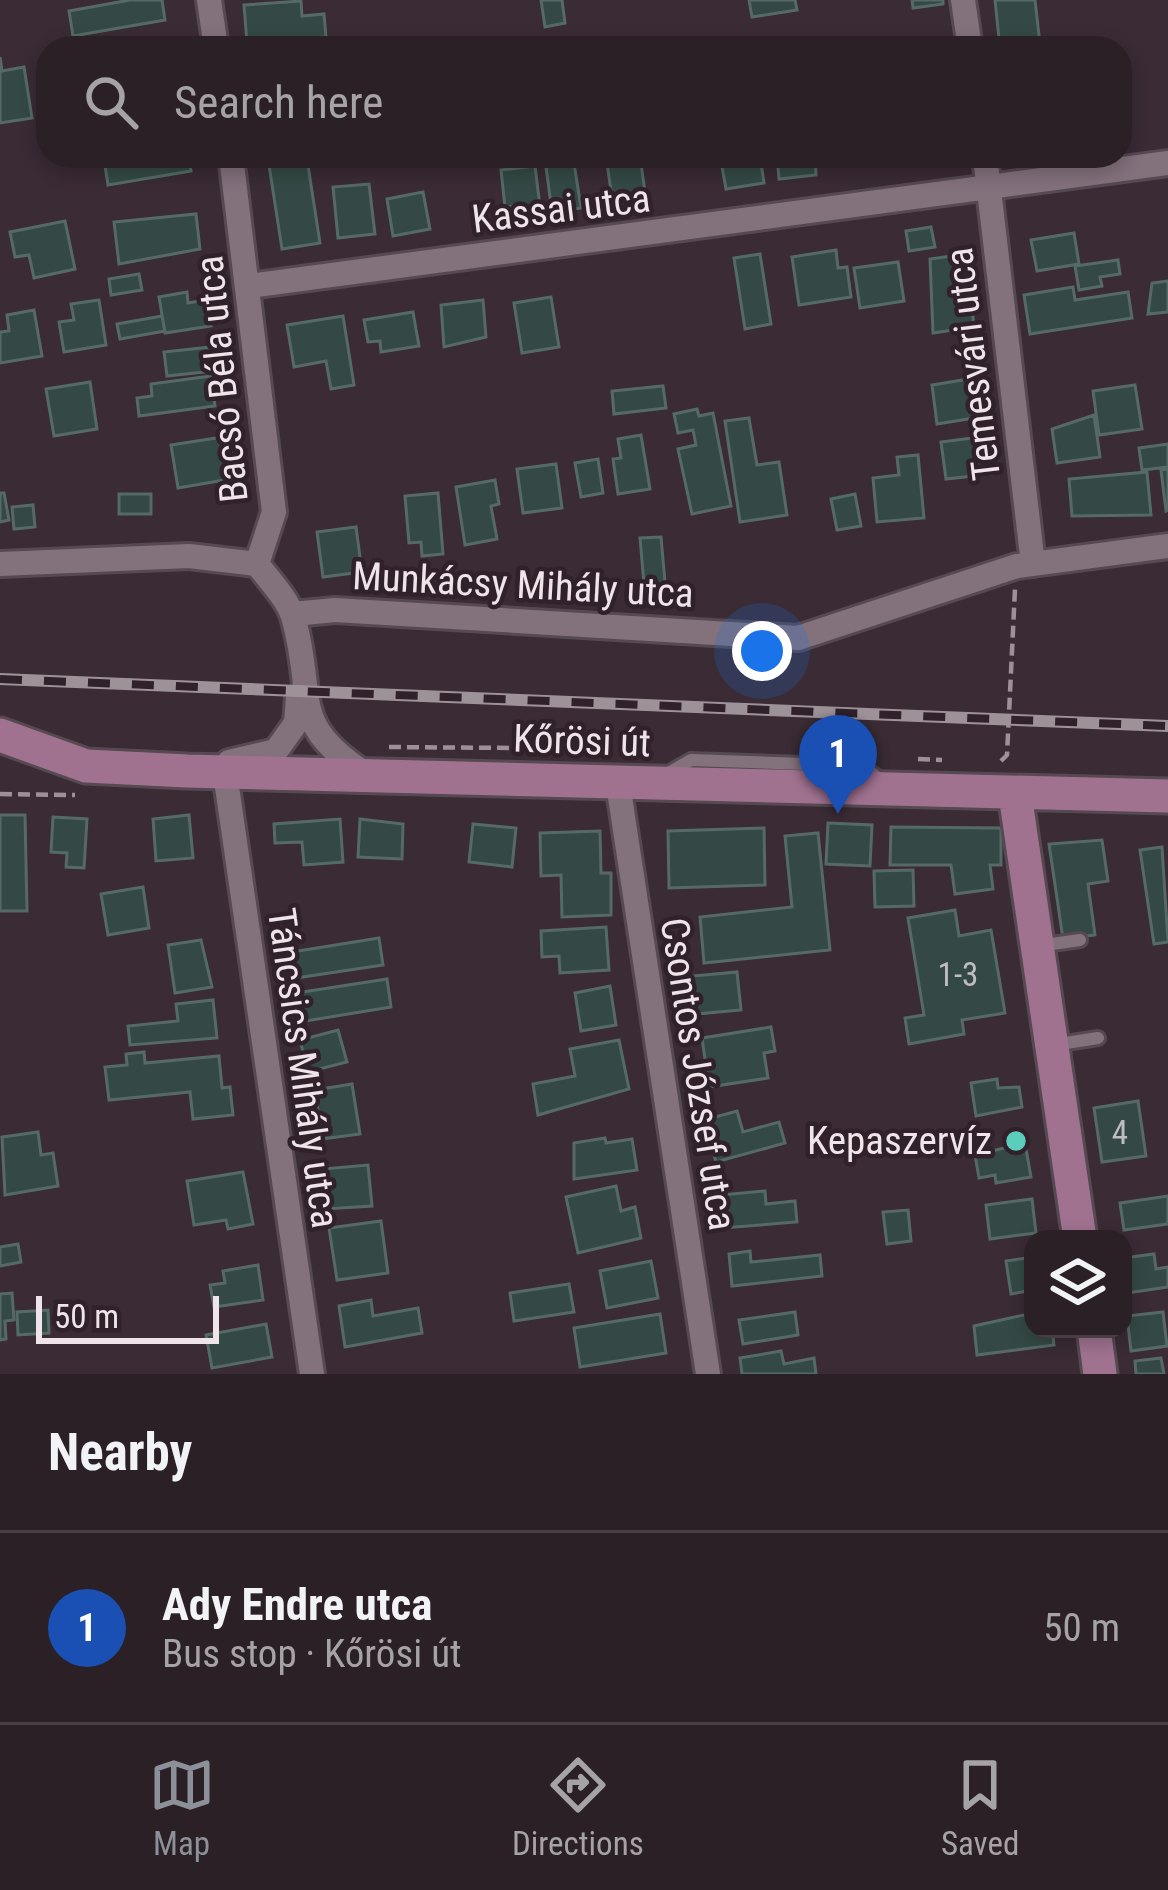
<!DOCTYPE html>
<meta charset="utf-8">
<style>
body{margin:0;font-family:"Roboto Condensed",sans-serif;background:#382d33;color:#f1f3f6}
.controls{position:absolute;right:36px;bottom:36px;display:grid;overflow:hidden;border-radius:24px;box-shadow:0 6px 18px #0003}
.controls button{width:108px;height:108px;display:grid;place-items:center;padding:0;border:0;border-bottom:3px solid #483e44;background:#2c2027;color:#f1f3f6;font:60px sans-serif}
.scale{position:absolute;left:36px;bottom:30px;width:183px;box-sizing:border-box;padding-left:12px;border:6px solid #eee4e9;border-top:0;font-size:33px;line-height:42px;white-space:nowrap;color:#eee4e9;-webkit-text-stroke:9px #30212a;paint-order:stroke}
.you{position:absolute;left:762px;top:651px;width:42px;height:42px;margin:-30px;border:9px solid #fff;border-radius:50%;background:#1a73e8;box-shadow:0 0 0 18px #1a73e833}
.badge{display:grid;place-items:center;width:78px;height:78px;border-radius:50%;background:#8c9099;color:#fff;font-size:39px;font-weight:700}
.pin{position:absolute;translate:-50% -99px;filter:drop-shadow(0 3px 6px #0008)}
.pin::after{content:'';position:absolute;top:63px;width:42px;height:36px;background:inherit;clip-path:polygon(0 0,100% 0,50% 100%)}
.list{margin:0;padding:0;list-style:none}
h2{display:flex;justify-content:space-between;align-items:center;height:156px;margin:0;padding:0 48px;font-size:51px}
h2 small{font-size:39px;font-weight:400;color:#a6a3a7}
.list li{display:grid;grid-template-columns:78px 1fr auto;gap:36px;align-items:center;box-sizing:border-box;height:192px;padding:0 48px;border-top:3px solid #483e44}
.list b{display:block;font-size:45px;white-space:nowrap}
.list p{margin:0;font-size:39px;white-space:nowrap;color:#a6a3a7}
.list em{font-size:39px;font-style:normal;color:#a6a3a7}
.icon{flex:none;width:66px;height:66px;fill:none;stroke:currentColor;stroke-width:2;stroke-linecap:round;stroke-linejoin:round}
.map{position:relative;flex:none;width:1168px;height:1374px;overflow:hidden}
.search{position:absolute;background:#2c2027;box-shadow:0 6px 18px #0003;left:36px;right:36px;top:36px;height:132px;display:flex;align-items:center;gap:30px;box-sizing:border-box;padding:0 42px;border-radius:36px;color:#a6a3a7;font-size:45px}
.sheet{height:348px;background:#2c2027}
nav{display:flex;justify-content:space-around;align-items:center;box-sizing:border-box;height:168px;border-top:3px solid #483e44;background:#2c2027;font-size:33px;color:#a6a3a7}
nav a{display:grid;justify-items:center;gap:6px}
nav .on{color:#8c9099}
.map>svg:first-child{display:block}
.building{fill:#344945;stroke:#556a66;stroke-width:3}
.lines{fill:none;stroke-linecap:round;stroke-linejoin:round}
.lane-casing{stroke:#564951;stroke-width:18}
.street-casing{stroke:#564951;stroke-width:30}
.secondary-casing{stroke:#564951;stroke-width:39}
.path{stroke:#9d9197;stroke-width:4.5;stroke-dasharray:12 6;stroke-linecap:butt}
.lane{stroke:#83717c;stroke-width:12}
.street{stroke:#83717c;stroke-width:24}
.secondary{stroke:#a07290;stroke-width:33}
.rail-casing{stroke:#9e9299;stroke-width:12}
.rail{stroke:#30212a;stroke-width:8;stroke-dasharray:22;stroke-linecap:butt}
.poi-dot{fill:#5bcebb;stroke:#30212a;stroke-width:4.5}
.labels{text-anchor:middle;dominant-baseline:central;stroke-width:9;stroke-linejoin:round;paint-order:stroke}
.number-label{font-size:33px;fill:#c0bdc0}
.street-label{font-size:39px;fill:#eee4e9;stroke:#30212a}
.poi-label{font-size:39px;fill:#eee4e9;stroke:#30212a;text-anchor:end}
</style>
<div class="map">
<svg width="1168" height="1374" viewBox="0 0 1168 1374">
<rect width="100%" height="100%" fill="#3a2b34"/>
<path class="building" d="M130 0H162L165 20 73 36 69 11Z
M541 0H562L565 23 545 27Z
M749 0H795L797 10 752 17Z
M912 0H943V4L913 8Z
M995 0H1035L1040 44 1053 42 1054 48H1000Z
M301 1 302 16 324 14 326 37 247 43 244 5Z
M0 57 2 71 24 67 32 118 0 123Z
M122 156H188L191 171 108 185 104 159Z
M606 156H640L646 200 613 205Z
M720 156H760L764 183 726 189Z
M777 156H815L816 175 779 179Z
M307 159 320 243 282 249 269 165Z
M574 163 581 208 552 212 546 167Z
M535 166 541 215 517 218 515 206 505 207 501 170Z
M369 184 375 234 338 238 333 187Z
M423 192 430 229 393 236 387 199Z
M196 214 200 249 119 264 114 222Z
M65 221 75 269 34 278 29 255 15 257 10 232Z
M931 227 935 247 909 251 906 231Z
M1074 233 1079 264 1037 271 1031 240Z
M836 250 838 268 847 267 851 297 799 305 792 257Z
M760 254 771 324 745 329 734 258Z
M966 254 974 327 933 333 930 259Z
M1118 260 1120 274 1100 277 1102 286 1079 290 1075 266Z
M898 262 904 301 860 308 854 268Z
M139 274 142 290 111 295 109 279Z
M1168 281V312L1148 314 1152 283Z
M1073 287 1075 300 1128 292 1132 318 1030 334 1024 295Z
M187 292 188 303 206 300 211 326 165 333 159 297Z
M551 297 559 347 522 353 514 303Z
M99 300 106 345 64 352 59 322 74 320 71 304Z
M483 300 486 337 444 347 441 305Z
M34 310 42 356 0 363V332L9 331 7 315Z
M413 312 419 346 381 352 380 341 368 342 364 320Z
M162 316 165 331 120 339 117 324Z
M343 316 354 385 331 389 326 361 294 367 287 325Z
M220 346 223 370 167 376 164 352Z
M211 376 215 406 139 416 137 398 152 396 151 384Z
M981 377 987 416 937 424 932 385Z
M90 382 97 429 54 436 46 389Z
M1135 385 1142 429 1099 435 1093 391Z
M663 386 666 408 614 414 612 391Z
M697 409 699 416 713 413 731 506 692 514 678 449 696 445 693 430 678 433 674 414Z
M1094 415 1100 457 1057 463 1052 429Z
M749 418 757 465 779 462 787 515 740 522 725 421Z
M641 435 650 489 618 494 613 459 621 458 618 439Z
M229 436 236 478 178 488 171 445Z
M988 436 992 474 946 479 941 442Z
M1168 444V467L1142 470 1139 448Z
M918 455 924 518 877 522 873 478 899 475 897 457Z
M598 459 603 493 581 497 575 463Z
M556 464 562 508 523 513 517 469Z
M1168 469V510L1166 511 1161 470Z
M1147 472 1151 515 1072 516 1069 479Z
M495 480 499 504 491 506 497 539 465 545 456 487Z
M0 493H4L9 520 0 522Z
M438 493 443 554 422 556 421 542 409 543 405 496Z
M119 494H151V514H119Z
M855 494 861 526 837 530 831 499Z
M33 505 35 527 14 529 12 507Z
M356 527 362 572 323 577 317 532Z
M661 537 665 582 644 584 640 538Z
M0 815H25L27 911H0Z
M189 815 193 858 156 861 153 819Z
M53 817 87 819 84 868 66 867 67 853 51 852Z
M340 819 343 862 304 865 302 842 275 843 274 824Z
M360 819 403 824 402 859 358 857Z
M828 823 872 825 870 866 826 864Z
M473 824 516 828 512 867 469 862Z
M891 827 1001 828V865H990L993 889 955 894 951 865H890Z
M764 828 765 885 669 888 668 831Z
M600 831 601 873H611V915L562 917 561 875 541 876 540 833Z
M818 833 830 950 704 963 700 917 792 907 785 836Z
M1102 840 1108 881 1088 884 1095 935 1063 939 1049 844Z
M1162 847 1168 942 1154 944 1140 850Z
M913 870 914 906 875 907 874 871Z
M143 887 149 928 108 935 101 894Z
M955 910 959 936 991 930 1005 1013 962 1020 964 1034 909 1044 905 1018 924 1015 908 918Z
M606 927 609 970 560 973 559 956 542 957 541 931Z
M379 938 383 965 296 978 292 952Z
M201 940 212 987 175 993 168 945Z
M737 972 741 1010 696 1014 693 976Z
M387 979 391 1007 287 1024 283 995Z
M610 986 616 1025 581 1031 575 993Z
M213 1000 217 1038 130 1045 128 1026 178 1021 176 1004Z
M771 1027 775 1051 764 1053 768 1078 709 1087 702 1038Z
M338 1030 347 1062 308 1072 300 1040Z
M619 1040 629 1089 538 1115 533 1084 575 1076 570 1049Z
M144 1052 145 1063 219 1056 222 1088 230 1087 233 1115 193 1119 190 1092 109 1100 105 1067 127 1065 126 1054Z
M997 1079 998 1088 1019 1087 1022 1107 976 1116 971 1083Z
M352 1084 360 1134 322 1139 315 1090Z
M1138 1101 1146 1156 1102 1162 1094 1108Z
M737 1111 743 1132 779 1122 785 1143 716 1162 704 1120Z
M38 1132 41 1155 53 1153 58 1186 5 1195 2 1137Z
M605 1138 606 1143 632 1139 637 1170 574 1179V1143Z
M1025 1143 1031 1177 996 1183 995 1175 979 1178 975 1155Z
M368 1165 372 1206 325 1209 322 1169Z
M243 1172 253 1224 228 1229 226 1220 194 1225 187 1181Z
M616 1186 621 1211 635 1207 641 1238 578 1253 566 1197Z
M765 1191 766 1204 795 1201 797 1222 723 1228 720 1195Z
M1168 1196V1224L1124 1230 1120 1203Z
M1032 1199 1036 1233 990 1239 986 1205Z
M908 1210 911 1241 887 1244 883 1212Z
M381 1221 388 1273 337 1280 329 1228Z
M18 1244 21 1262 0 1266V1247Z
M750 1251 751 1262 820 1255 822 1276 732 1286 729 1254Z
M1154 1254 1156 1269 1168 1267V1287L1127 1293 1123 1258Z
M1033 1257V1290L1011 1294 1006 1261Z
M651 1261 658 1298 607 1308 600 1271Z
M258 1265 263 1300 214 1307 210 1285 225 1283 223 1271Z
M569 1284 574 1312 514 1321 510 1293Z
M12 1293 14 1320 5 1321 6 1339 0 1340V1294Z
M371 1300 373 1316 418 1308 422 1333 345 1347 339 1306Z
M48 1310 49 1333 18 1335 17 1312Z
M795 1312 798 1335 743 1344 739 1320Z
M1163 1312 1167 1346 1131 1351 1127 1316Z
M1033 1313V1329H1052L1054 1345 977 1355 974 1326Z
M660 1314 666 1353 580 1367 574 1328Z
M266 1324 272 1357 212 1368 206 1335Z
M781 1351 784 1364 814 1358 816 1374H742L740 1358Z
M1161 1358 1164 1374H1136L1135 1361Z"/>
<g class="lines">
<g class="lane-casing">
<path id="lane" d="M665 775 691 760 862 766 881 780
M1038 946 1080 940
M1053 1045 1098 1038"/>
</g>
<g class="street-casing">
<path id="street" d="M209 0 216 48
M963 0 970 48
M231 156 274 512 257 564C269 580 289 600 294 620 316 700 287 723 367 775
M985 156 1033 564
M249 286 1168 163
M0 564 189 556 257 564
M293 614 335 610 798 638 1017 566 1168 546
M229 762 276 751 296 723 298 697
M225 773 312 1374
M618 784 708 1374"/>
</g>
<g class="secondary-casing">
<path id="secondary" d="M0 735 86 766 187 771 1168 796
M1015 794 1080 1239
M1094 1329 1100 1374"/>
</g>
<path class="path" d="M389 747 514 748
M918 759 942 760
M1001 761 1007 755 1015 589
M0 794 75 795"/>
<use href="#lane" class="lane"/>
<use href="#street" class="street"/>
<use href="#secondary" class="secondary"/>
<g class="rail-casing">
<path id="rail" d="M0 679 1168 726"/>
</g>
<use href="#rail" class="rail"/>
</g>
<circle class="poi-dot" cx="1016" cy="1141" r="12"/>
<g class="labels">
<g class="number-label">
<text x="958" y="974">1-3</text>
<text x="1120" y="1132">4</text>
</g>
<g class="street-label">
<text transform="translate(561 209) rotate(-7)">Kassai utca</text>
<text transform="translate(973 364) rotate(-97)">Temesvári utca</text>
<text transform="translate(222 379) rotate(-96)">Bacsó Béla utca</text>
<text transform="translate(523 585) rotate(3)">Munkácsy Mihály utca</text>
<text transform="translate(582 741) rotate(2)">Kőrösi út</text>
<text transform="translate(303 1068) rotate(82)">Táncsics Mihály utca</text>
<text transform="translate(698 1074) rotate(81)">Csontos József utca</text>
</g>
<g class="poi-label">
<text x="992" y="1141">Kepaszervíz</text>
</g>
</g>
</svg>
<div class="controls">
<button><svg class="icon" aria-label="layers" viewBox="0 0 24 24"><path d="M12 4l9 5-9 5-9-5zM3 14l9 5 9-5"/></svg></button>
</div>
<div class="scale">50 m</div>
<div class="you"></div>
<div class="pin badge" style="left:838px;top:814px;background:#1a4fb4">1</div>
<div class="search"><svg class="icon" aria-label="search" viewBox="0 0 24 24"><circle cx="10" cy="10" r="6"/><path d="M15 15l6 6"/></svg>Search here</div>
</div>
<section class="sheet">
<h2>Nearby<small></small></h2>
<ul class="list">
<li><span class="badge" style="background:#1a4fb4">1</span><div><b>Ady Endre utca</b><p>Bus stop · Kőrösi út</p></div><em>50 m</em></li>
</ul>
</section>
<nav>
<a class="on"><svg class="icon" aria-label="map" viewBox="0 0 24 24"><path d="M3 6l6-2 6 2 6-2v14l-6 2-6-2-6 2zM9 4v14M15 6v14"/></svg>Map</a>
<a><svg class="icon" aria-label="directions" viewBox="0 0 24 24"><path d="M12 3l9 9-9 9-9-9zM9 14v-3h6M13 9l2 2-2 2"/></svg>Directions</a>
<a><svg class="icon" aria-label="saved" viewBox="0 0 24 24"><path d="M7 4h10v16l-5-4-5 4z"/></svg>Saved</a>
</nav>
